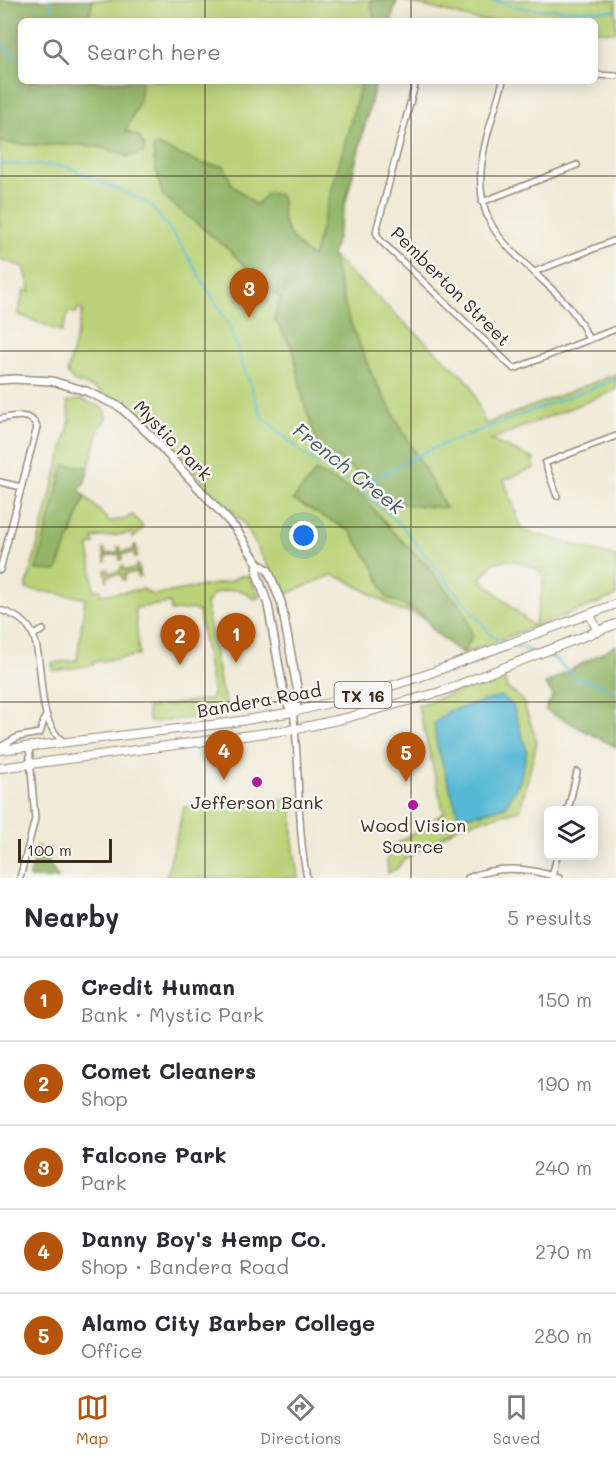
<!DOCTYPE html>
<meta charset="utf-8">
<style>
body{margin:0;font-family:Mali,sans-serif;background:#f2f2f3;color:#2b2b33}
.controls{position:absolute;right:18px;bottom:18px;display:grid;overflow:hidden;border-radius:9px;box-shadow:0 3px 15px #0003}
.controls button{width:54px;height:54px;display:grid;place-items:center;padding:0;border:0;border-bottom:2px solid #e1e1e2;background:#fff;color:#2b2b33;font:30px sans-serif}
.scale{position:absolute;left:18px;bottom:15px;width:94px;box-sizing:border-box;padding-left:6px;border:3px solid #3b2a1e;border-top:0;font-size:16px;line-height:21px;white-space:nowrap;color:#3b2a1e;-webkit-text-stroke:4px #f6f6f2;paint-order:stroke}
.you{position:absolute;left:304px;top:536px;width:21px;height:21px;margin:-15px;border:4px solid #fff;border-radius:50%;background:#1a73e8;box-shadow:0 0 0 9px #1a73e833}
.badge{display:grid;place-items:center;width:39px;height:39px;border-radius:50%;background:#b45309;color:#fff;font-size:20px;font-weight:700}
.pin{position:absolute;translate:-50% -50px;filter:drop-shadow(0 2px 3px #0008)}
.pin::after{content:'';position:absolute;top:32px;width:21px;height:18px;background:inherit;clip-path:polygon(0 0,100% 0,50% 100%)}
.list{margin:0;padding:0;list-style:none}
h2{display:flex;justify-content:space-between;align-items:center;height:78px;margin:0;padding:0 24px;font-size:26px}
h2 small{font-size:20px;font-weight:400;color:#7c7c81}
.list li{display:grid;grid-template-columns:39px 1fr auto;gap:18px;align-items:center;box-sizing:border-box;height:84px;padding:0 24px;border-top:2px solid #e1e1e2}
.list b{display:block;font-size:22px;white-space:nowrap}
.list p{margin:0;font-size:20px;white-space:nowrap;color:#7c7c81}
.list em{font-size:20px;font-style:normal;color:#7c7c81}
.icon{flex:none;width:33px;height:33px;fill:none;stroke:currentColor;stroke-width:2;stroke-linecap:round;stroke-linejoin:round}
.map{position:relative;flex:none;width:616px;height:878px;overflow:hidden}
.search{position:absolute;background:#fff;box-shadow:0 3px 15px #0003;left:18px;right:18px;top:18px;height:66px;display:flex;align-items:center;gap:15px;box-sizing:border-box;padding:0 21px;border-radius:9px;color:#7c7c81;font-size:22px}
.sheet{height:498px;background:#fff}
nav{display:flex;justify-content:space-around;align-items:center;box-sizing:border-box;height:84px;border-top:2px solid #e1e1e2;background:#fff;font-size:16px;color:#7c7c81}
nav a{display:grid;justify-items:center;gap:3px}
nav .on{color:#b45309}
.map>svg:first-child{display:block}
.green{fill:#bad378;stroke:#7a7e4b;stroke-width:1.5;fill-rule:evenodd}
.forest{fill:#93b568;stroke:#677043;stroke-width:1.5}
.water{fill:#55b8d4;stroke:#487179;stroke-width:1.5}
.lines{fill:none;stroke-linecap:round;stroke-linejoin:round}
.stream{stroke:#55b8d4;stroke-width:2}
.street-casing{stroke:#968a7a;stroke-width:8}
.secondary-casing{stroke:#968a7a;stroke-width:10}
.primary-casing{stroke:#968a7a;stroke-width:10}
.street{stroke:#fff;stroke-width:5}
.secondary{stroke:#fff;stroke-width:7}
.primary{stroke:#fff;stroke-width:8}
.grid{fill:none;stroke:#3b2a1e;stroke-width:1.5;stroke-opacity:0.55}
.poi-dot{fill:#b5179e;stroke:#f6f6f2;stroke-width:2}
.labels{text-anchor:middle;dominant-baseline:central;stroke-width:5;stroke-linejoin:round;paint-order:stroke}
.shield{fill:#f6f6f2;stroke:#73675e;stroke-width:1.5}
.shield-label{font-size:16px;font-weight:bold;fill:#3b2a1e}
.street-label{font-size:18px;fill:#3b2a1e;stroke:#f6f6f2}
.poi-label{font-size:18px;fill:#3b2a1e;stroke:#f6f6f2}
.water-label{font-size:20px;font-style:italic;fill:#445c5e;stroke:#f6f6f2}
</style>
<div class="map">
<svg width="616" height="878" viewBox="0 0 616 878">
<rect width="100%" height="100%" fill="#f6f6f2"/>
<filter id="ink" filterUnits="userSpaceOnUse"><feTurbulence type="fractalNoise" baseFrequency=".0167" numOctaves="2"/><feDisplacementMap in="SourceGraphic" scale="12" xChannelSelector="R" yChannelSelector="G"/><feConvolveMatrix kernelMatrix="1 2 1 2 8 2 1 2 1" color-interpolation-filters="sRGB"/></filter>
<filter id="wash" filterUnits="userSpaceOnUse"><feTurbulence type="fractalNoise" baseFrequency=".008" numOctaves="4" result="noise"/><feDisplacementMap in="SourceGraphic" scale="24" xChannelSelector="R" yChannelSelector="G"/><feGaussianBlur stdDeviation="1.35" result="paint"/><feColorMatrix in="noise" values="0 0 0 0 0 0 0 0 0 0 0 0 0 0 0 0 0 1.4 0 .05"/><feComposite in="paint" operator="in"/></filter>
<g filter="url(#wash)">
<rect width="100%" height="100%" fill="#f0ead7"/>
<path class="green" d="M0 0H397L391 21H21V81H376L332 256 470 383 485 424 616 374V390L490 440 534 459V468L504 480 522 530 616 557V596L462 654 473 636 384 521 362 549 375 569 386 597 422 614 426 619 409 612 400 611 345 579 332 575 284 595 243 522 135 414 96 389 74 381 67 373 83 310 77 309 76 313 68 312 62 332 18 314 24 290 31 291 24 267 0 259ZM505 560 524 563 543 573V586L534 627 481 579 494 563Z
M401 0H616V32L595 31V21H481Z
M81 399 101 407 105 411 106 419 99 429 89 467 64 465 71 537 85 496 109 521 122 520 133 515 143 527 137 535 132 538V533L93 538 94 544 89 546 94 590 100 589 101 595 143 589 153 595 228 582 240 576H250L259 597 253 599C242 586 228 589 214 594L206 604 221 688 226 703 223 708 224 715 150 722 148 717 147 708 211 699 213 694 199 612 192 609 171 611 170 603 135 608 139 655 94 662 93 665 53 671 52 663 77 660 85 598 26 589 70 421 67 402Z
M134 545H136L137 557 135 558 134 553 122 554V559L120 560 119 554 106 556V562H105L103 549H104L106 554 119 552 118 547H120L121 552 134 550Z
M136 565H138L140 577H138L137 572 125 574V580H123L121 574 108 576 107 582 105 570 108 569 109 573 121 571V567L123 566 125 570 136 569Z
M503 675 507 688 522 699 537 742 520 810 461 825 402 861 398 868 388 873 387 856 392 847 444 813 418 705Z
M292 799 293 841 298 878H166L184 807Z"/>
<path class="forest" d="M0 0H93L88 19 92 21H21V81H141L140 100 126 131 138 136 145 146 144 152 128 157C102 141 63 146 34 145 22 145 11 143 0 142Z
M372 0H397L391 21H375L371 6Z
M362 81H376L332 256 348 317 373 377 446 508 401 504 337 458 319 449 303 399 293 349 274 319 280 298 260 281 228 249 162 195 154 159 153 148 157 145 203 164 224 166 232 185 256 205 268 193 280 195C286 208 280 209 283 219 287 236 299 248 313 257Z
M64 465 89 467 84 484 79 489 85 496 57 571 36 570Z
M316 471 363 496 392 531 426 564 464 611 473 636 462 654 434 631 422 614 386 597 375 569 350 531 293 500Z
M616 645V747L545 710 553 695 545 684Z
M38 846 58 878H29Z"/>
<path class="water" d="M502 696 513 706 527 751 520 781 505 807 459 818 436 742 434 723 449 711Z"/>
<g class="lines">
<path class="stream" d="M486 0 531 9 616 11
M51 21 50 12 52 0
M0 43 12 54 21 56
M0 164 65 166 150 204 179 242 228 323 261 415 308 458 353 483 399 523 493 637 505 642
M359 487 431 449 616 379
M513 645 536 653
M545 655 555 659 574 677 616 690"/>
</g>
</g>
<g filter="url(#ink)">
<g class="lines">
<g class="street-casing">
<path id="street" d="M595 75 616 76
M416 81 377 228 376 232 380 240 514 369 616 329
M503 81C490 130 464 185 496 232 508 250 526 264 541 279 561 297 579 314 589 340
M482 202 577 165
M534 272 616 240
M0 419C13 416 32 412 37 427L0 570
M0 482 21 487
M557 496 545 463 616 436
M0 610C13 614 28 621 33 635 46 666 34 721 64 742
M33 635 43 630
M293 712C301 767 296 824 307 878
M0 747 18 737 40 733 46 714
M568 810 577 772
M552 877 557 856
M20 878 35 819 29 746
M468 878C498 865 528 867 559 878"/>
</g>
<g class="secondary-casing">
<path id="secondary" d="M0 380 13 379 52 381 86 391 120 407 150 435 236 529 258 564 268 570 281 602 299 698 293 712 285 700 268 605 257 574 258 564"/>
</g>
<g class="primary-casing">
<path id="primary" d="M590 614 598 632
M0 750 228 723 293 712 373 692 425 675 616 604
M0 768 296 729 346 718 440 692 616 624"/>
</g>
<use href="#street" class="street"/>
<use href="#secondary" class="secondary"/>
<use href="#primary" class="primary"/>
</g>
</g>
<path class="grid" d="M205 0V21M411 0V21M205 81V878M411 81V878M0 176H616M0 351H616M0 527H616M0 702H616"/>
<g class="poi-dot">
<circle cx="257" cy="782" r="6"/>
<circle cx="413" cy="805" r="6"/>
</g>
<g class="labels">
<rect class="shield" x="334.5" y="682" width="57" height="26" rx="4.5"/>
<g class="shield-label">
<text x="363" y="695">TX 16</text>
</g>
<g class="street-label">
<text transform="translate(451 286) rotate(45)">Pemberton Street</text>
<text transform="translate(173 440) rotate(46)">Mystic Park</text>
<text transform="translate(259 700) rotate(-10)">Bandera Road</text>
</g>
<g class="poi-label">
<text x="257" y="802">Jefferson Bank</text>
<text x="413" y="825">Wood Vision<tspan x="413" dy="21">Source</tspan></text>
</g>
<g class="water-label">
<text transform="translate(349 468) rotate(38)">French Creek</text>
</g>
</g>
</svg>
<div class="controls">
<button><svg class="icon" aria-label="layers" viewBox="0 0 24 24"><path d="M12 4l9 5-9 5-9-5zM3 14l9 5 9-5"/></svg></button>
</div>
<div class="scale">100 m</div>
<div class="you"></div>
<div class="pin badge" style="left:236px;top:663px">1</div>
<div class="pin badge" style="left:180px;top:665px">2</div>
<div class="pin badge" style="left:249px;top:318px">3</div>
<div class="pin badge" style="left:224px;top:780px">4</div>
<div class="pin badge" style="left:406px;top:782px">5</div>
<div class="search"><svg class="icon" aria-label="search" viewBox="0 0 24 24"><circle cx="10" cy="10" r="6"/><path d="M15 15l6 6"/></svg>Search here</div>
</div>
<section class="sheet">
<h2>Nearby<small>5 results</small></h2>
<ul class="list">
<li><span class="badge">1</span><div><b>Credit Human</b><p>Bank · Mystic Park</p></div><em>150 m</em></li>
<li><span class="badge">2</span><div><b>Comet Cleaners</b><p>Shop</p></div><em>190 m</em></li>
<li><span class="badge">3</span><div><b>Falcone Park</b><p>Park</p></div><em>240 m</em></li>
<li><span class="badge">4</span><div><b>Danny Boy's Hemp Co.</b><p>Shop · Bandera Road</p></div><em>270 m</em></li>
<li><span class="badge">5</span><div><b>Alamo City Barber College</b><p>Office</p></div><em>280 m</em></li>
</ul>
</section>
<nav>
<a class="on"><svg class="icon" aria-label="map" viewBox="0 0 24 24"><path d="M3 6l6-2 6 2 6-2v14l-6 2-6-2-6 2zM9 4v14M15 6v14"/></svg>Map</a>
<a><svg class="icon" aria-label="directions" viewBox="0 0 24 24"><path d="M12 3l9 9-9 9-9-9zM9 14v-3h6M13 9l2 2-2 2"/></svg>Directions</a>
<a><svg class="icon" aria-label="saved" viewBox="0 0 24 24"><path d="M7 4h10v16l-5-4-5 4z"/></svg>Saved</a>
</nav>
